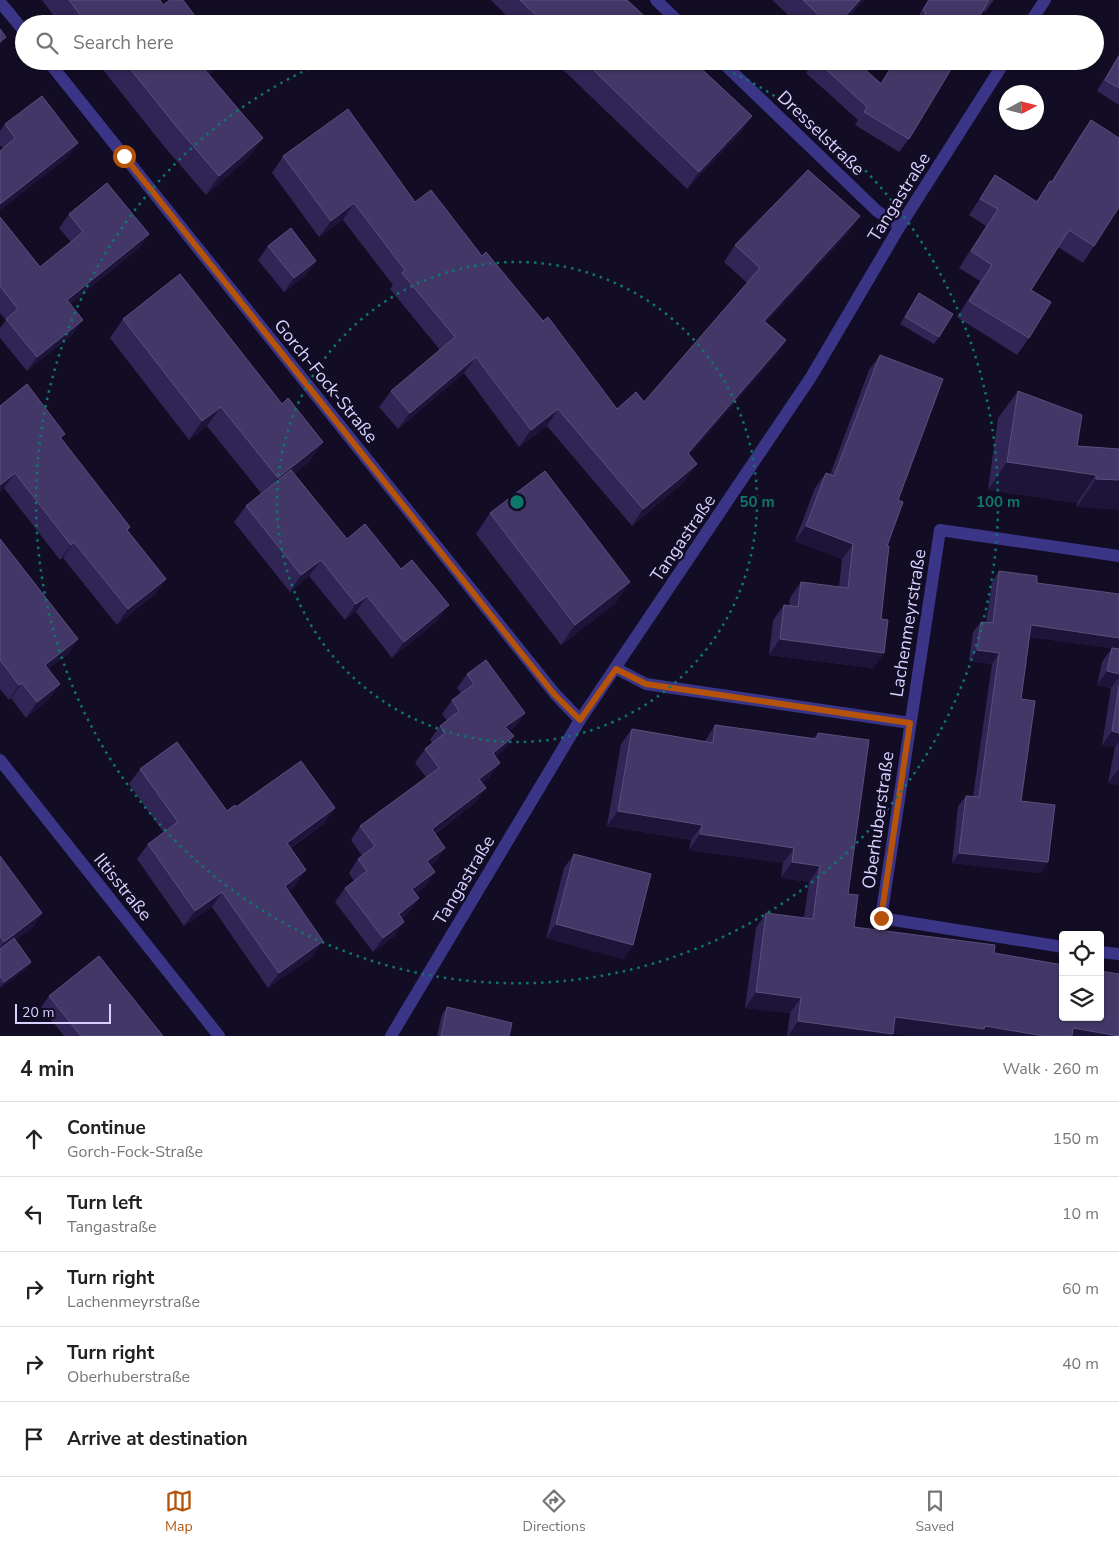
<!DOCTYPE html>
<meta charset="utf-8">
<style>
body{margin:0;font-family:"Nunito Sans",sans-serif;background:#f6f6f6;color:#222}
.controls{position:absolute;right:15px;bottom:15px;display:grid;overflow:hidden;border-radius:5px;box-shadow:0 1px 4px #0004}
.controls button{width:45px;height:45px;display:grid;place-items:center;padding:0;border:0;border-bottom:1px solid #e0e0e0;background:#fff;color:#222;font:25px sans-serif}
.compass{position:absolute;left:999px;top:85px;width:45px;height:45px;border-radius:50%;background:#fff;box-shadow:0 1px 4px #0004;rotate:83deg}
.scale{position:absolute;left:15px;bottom:12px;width:96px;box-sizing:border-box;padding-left:5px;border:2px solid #d8d1ff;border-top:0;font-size:14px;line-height:18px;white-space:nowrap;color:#d8d1ff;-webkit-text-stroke:4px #120d25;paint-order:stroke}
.stop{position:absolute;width:15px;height:15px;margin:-11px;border:4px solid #b45309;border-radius:50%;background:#fff}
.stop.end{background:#b45309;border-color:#fff;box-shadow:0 1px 5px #0008}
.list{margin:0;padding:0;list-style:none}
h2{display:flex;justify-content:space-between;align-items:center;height:65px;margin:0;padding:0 20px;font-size:21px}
h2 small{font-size:16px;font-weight:400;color:#767676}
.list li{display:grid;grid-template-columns:32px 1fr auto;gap:15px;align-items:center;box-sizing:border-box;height:75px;padding:0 20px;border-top:1px solid #e0e0e0}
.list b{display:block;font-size:19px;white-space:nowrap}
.list p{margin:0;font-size:16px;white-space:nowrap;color:#767676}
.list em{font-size:16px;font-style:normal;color:#767676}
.icon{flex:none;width:28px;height:28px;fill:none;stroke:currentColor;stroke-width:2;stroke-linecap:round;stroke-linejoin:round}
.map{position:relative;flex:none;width:1119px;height:1036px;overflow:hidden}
.search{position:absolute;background:#fff;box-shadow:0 1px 4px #0004;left:15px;right:15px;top:15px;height:55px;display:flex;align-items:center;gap:12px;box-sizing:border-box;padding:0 18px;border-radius:28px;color:#767676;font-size:19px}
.sheet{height:440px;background:#fff}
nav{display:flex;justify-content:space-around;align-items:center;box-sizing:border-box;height:70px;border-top:1px solid #e0e0e0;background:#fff;font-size:14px;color:#767676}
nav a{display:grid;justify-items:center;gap:2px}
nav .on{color:#b45309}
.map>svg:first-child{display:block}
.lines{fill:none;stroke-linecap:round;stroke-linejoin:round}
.street{stroke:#3b3587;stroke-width:12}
.wall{fill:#302554}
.shaded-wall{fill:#1c1439}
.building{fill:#423766;stroke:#59507e}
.route{stroke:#b45309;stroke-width:6}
.ring{fill:none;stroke:#0f766e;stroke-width:2.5;stroke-dasharray:2.5 5}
.labels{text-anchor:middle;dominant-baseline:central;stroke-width:5;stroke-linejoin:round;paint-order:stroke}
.street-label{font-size:18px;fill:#d8d1ff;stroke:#120d25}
.centre{fill:#0f766e;stroke:#120d25;stroke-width:2.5}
.ring-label{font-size:15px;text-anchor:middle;font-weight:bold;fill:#0f766e;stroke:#120d25;stroke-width:5;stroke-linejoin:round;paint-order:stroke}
</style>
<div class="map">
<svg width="1119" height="1036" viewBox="0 0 1119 1036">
<rect width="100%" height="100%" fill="#120d25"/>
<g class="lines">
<path class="street" d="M656 0 681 24
M0 2 24 31
M1029 24 1045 0
M48 61 555 694 580 720
M721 61 877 211 900 226
M617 669 646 684 910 723
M0 760 219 1036
M1063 947 881 918 940 530 1119 556
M1100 952 1119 954
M391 1036 580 720 811 377 900 226 1005 61"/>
</g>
<path class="wall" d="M42 0H160L163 5 201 24H60Z
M491 0H627L653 24H515Z
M772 0H864L842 24H798Z
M928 0H994L985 12 983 11 975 24H915L914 23Z
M1119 54V105L1097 91Z
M96 61H220L212 73 209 75 263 138 249 157 206 195 163 145Z
M554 61H693L752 116 740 133 687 189Z
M814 61H856L881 83 894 61H954L909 139 899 152 855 125 858 120 806 73Z
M1091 120 1094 246 1083 263 1058 247 1031 290 1029 338 1017 355 957 317 980 281 959 268 986 226 969 215 995 175 1036 202 1050 181 1051 182 1079 137Z
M5 124 68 157 0 210V151L3 149 0 145V131Z
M283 156 415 202 482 256 543 321 617 409 644 402 747 283 724 262 735 245 848 233 766 322 786 340 775 356 689 455 686 480 632 526 547 426 519 447 464 373 398 429 379 407 391 391 440 350 390 289 393 285 343 220 319 237 272 173Z
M69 214 149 234 139 248 70 304 73 334 27 371 0 338V328L6 320 0 313V217L40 267 71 242 59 228Z
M268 246 316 261 306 275 284 292 258 260Z
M919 293 939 337 934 344 900 324Z
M123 319 310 461 294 474 347 539 437 621 392 658 356 612 345 620 309 576 290 592 234 522 246 506 261 493 207 426 189 440 110 338Z
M880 355 898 500 887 546 881 619 884 653 873 668 769 655 773 620 784 605 789 606 790 598 801 582 839 587 842 559 795 541 815 488 826 473 830 475 869 370Z
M1018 391 1077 446 1119 449 1077 507V503L988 490 998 418Z
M0 406 65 434 61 439 130 527 127 531 166 579 155 594 117 625 63 558 60 560 4 488Z
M490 513 616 603 561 645 476 534Z
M0 539 78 639 68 654 48 669 60 684 49 699 26 718 11 698 9 700 0 689Z
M999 571 1037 583 1119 594V785L1108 783 1115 747 1102 745 1111 688 1097 685 1102 662 1112 648 1029 637 1021 699V801L1048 862 1041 873 952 863 958 806 966 796H973L992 664 969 661 973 632 981 622 986 623 992 582Z
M467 674 525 713 515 727 509 731 514 736 504 750 495 757 490 777 482 783 476 802 435 834 436 862 430 865 426 886 415 894 419 898 409 912 402 918 395 936 373 952 335 902 345 888 354 881 349 873 358 859 362 856 351 840 360 826 426 777 415 763 425 749 432 743 430 740 440 726 447 721 442 714 452 700 461 693 457 688Z
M715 725 813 739 818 733 854 927 893 1034 891 1036H787L790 1013 745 1008 756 928 766 913 804 918 809 882 781 878 783 863 689 850 691 840 607 826 621 744 632 729 705 741Z
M140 769 227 811 236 807 325 823 291 848 296 885 288 891 313 956 268 988 212 907 184 926 137 859 148 844 164 833 129 784Z
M574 854 633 945 623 959 546 938 564 868Z
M0 856 42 913 33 927 15 940 31 962 26 969 0 988Z
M49 996 163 1036H64L41 1007Z
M447 1007 509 1036H437L442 1014Z"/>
<path class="shaded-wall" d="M860 0H864L842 24H838Z
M6 37 0 46V42Z
M216 61H220L212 73 191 89 205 70Z
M752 116 740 133 687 189 699 172Z
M263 138 249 157 206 195 219 176Z
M78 143 68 157 0 210V204Z
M354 203 343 220 319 237 331 221Z
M860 216 848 233 753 337 764 321Z
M149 234 139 248 57 314 67 300Z
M316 261 306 275 284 292 294 278Z
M83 320 73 334 27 371 37 357Z
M786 340 775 356 676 470 688 453Z
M476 357 464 373 398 429 410 413Z
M221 407 207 426 189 440 202 421Z
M558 409 547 426 519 447 531 430Z
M323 442 310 461 265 498 278 478Z
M1007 462 1096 475 1077 503 988 490Z
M697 464 686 480 632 526 643 509Z
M15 473 4 488 0 492V485Z
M1096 479 1119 480V510L1077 507Z
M806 526 853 544 842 559 795 541Z
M74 542 63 558 60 560 71 545Z
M321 560 309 576 290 592 301 575Z
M166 579 155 594 117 625 128 609Z
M630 582 616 603 561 645 575 625Z
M367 596 356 612 345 620 356 604Z
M449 605 437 621 392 658 404 642Z
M1031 625 1119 638V649L1023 636Z
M78 639 68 654 34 680 45 665Z
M780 639 884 653 873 668 769 655Z
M977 650 999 653 992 664 969 661Z
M1107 671 1119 674V677L1111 688 1097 685Z
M22 683 11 698 9 700 19 685Z
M60 684 49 699 26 718 37 702Z
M525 713 515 727 496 741 505 727Z
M1112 731 1119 733V741L1115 747 1102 745Z
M514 736 504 750 483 767 493 753Z
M500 763 490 777 469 793 479 779Z
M1118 770H1119V785L1108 783Z
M486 788 476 802 422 843 432 829Z
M335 808 325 823 277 857 287 843Z
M618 811 702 825 691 840 607 826Z
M700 834 794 848 783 863 689 850Z
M445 848 436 862 417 875 427 861Z
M959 853 1048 862 1041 873 952 863Z
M792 862 820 866 809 882 781 878Z
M306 870 296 885 274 901 285 886Z
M435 872 426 886 402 903 412 889Z
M222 892 212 907 184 926 195 911Z
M419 898 409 912 389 928 399 914Z
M42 913 33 927 0 951V948L4 942Z
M404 922 395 936 373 952 383 938Z
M556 924 633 945 623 959 546 938Z
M323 941 313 956 268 988 279 973Z
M31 962 26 969 0 988 4 982Z
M756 992 801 998 790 1013 745 1008Z
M895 1017 985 1026 1044 1036H908L893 1034 891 1036H788L798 1021Z
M1073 1028 1117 1036H1068Z"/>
<path class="building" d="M69 0H160L163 5 170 0H183L201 24H87Z
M520 0H627L653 24H545Z
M803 0H860L838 24H828Z
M929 0H989L975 24H918L926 12 923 10Z
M0 29 6 37 0 42Z
M1119 56V88L1105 80Z
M124 61H216L205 70 263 138 219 176 176 126Z
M584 61H693L752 116 699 172Z
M817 61H856L881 84 895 61H954L952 65 953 66 909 139 864 112 867 107Z
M42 96 78 143 0 204V151L15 138 5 124Z
M348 109 415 202 431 190 482 256 486 252 543 321 548 317 617 409 636 392 644 402 760 268 735 245 808 170 860 216 764 321 786 340 688 453 697 464 643 509 558 409 531 430 476 357 410 413 391 391 455 337 402 273 405 270 354 203 331 221 283 156Z
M1091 120 1119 138V207L1094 246 1069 230 1031 290 1051 302 1029 338 969 301 992 265 971 251 998 209 980 199 995 175 1037 202 1050 181 1052 182Z
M107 183 149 234 67 300 83 320 37 357 6 319 18 309 0 286V217L40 267 83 232 69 214Z
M291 228 316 261 294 278 268 246Z
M180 274 282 404 288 398 323 442 278 478 221 407 202 421 123 319Z
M919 293 953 314 939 337 905 317Z
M880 355 943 379 898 500 903 502 887 546H889L881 619 888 620 884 653 780 639 784 605 798 607 801 582 848 588 853 544 806 526 826 473 834 476Z
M27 384 65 434 60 437 130 527 127 530 166 579 128 609 74 542 71 545 15 473 0 485V406Z
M1018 391 1082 415 1077 446 1119 449V480L1096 479V475L1007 462Z
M291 470 347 539 365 524 401 569 412 560 449 605 404 642 367 596 356 604 321 560 301 575 246 506Z
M545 471 630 582 575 625 490 513Z
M0 539 78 639 45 665 60 684 37 702 22 683 19 685 0 660Z
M999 571 1037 576V583L1119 594V638L1031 625 1021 699 1035 701 1021 801 1055 805 1048 862 959 853 966 796 979 797 999 653 977 650 981 622 993 623Z
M1112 648 1119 649V674L1107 671Z
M486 660 525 713 505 727 514 736 493 753 500 763 479 779 486 788 432 829 445 848 427 861 435 872 412 889 419 898 399 914 404 922 383 938 345 888 367 871 358 859 375 846 360 826 439 768 425 749 445 733 440 726 459 711 452 700 474 684 467 674Z
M1119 686V733L1112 731Z
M715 725 817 739 818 733 869 740 848 894 858 895 854 927 995 945 994 953 1063 965V1017H1100V971L1119 974V1036L1073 1028 1072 1036H1044L985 1026 984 1029 895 1017 893 1034 798 1021 801 998 756 992 766 913 813 919 820 866 792 862 794 848 700 834 702 825 618 811 632 729 713 743Z
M177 742 227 811 235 805 236 807 301 761 335 808 287 843 306 870 285 886 323 941 279 973 222 892 195 911 148 844 178 822 140 769Z
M574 854 651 874 633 945 556 924Z
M0 856 42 913 4 942 0 936Z
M14 938 31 962 4 982 0 976V949Z
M99 956 163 1036H81L49 996Z
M447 1007 512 1023 509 1036H441Z"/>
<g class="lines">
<path class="route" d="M124 156 554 694 580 720 616 669 646 684 910 723 881 918"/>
</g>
<g class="ring">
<circle cx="517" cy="502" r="240"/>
<path d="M467 24A481 481 0 0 1 567 24M713 63A481 481 0 1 1 321 63"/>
</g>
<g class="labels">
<g class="street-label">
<text transform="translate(821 133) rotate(44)">Dresselstraße</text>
<text transform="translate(899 197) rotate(-58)">Tangastraße</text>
<text transform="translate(326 381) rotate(51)">Gorch-Fock-Straße</text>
<text transform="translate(683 538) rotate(-56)">Tangastraße</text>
<text transform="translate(908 623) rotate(-81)">Lachenmeyrstraße</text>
<text transform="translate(878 820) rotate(-82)">Oberhuberstraße</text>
<text transform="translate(464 880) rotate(-59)">Tangastraße</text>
<text transform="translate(123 887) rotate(51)">Iltisstraße</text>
</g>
</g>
<circle cx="517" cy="502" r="8" class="centre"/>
<g class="ring-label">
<text x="757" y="507">50 m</text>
<text x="998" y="507">100 m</text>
</g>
</svg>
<div class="controls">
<button><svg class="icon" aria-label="locate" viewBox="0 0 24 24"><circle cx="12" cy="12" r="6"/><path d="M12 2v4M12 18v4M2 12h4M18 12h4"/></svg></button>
<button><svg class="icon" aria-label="layers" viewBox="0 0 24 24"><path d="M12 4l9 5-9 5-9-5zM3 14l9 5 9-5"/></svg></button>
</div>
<svg class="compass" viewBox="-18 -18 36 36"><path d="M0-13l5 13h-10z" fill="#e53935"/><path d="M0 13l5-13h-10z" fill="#767676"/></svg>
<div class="scale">20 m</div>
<div class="stop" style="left:124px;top:156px"></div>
<div class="stop end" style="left:881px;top:918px"></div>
<div class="search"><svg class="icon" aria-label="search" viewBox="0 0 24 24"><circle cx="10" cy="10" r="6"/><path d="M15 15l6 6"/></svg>Search here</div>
</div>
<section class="sheet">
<h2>4 min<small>Walk · 260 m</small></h2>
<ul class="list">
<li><svg class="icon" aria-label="ahead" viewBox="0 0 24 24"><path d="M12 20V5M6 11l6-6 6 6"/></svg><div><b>Continue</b><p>Gorch-Fock-Straße</p></div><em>150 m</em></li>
<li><svg class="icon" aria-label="left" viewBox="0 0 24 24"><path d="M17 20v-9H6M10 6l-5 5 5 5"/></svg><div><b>Turn left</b><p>Tangastraße</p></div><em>10 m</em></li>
<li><svg class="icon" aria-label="right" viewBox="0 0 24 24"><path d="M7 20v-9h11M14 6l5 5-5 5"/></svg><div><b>Turn right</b><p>Lachenmeyrstraße</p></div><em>60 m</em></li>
<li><svg class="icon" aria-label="right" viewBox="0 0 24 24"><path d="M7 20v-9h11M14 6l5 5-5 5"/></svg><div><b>Turn right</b><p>Oberhuberstraße</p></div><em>40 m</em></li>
<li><svg class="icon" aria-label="arrive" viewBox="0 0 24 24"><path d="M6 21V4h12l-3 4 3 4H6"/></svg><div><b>Arrive at destination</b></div></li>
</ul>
</section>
<nav>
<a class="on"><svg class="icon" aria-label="map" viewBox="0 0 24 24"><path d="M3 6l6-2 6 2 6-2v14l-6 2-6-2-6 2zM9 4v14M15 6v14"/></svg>Map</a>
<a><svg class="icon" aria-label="directions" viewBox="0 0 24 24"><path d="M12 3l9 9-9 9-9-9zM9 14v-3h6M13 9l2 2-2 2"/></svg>Directions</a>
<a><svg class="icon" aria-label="saved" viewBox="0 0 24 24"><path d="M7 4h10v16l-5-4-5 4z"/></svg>Saved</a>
</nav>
